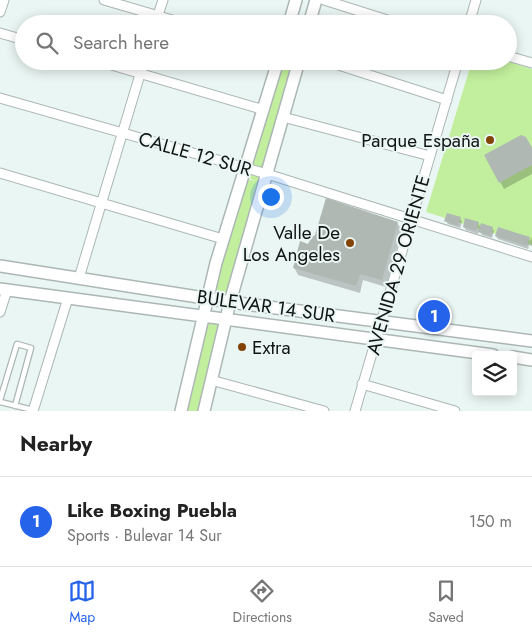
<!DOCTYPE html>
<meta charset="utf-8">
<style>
body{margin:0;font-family:Jost,sans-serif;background:#f2f2f2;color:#222}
.controls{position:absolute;right:15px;bottom:15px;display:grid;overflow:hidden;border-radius:5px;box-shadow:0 2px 12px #0003}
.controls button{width:45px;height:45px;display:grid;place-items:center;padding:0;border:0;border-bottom:1px solid #e0e0e0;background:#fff;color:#222;font:25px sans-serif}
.you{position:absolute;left:270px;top:196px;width:18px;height:18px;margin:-12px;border:4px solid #fff;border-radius:50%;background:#1a73e8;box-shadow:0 0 0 8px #1a73e833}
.badge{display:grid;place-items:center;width:32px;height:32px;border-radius:50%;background:#2563eb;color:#fff;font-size:16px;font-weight:700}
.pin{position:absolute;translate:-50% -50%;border:2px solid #fff;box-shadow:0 1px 5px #0006}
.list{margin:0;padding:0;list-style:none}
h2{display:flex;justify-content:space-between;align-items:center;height:65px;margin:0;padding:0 20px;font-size:21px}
h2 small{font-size:16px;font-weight:400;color:#767676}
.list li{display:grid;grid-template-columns:32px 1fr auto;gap:15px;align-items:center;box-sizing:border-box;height:90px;padding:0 20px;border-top:1px solid #e0e0e0}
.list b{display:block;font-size:19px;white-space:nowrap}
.list p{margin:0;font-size:16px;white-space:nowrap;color:#767676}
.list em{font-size:16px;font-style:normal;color:#767676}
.icon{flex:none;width:28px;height:28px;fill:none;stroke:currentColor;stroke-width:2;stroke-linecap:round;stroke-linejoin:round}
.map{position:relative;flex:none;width:532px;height:411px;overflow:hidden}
.search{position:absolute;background:#fff;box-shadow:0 2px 12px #0003;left:15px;right:15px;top:15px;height:55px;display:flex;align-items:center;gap:12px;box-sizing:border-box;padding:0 18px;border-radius:28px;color:#767676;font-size:19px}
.sheet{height:155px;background:#fff}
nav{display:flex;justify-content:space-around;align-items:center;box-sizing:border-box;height:70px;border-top:1px solid #e0e0e0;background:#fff;font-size:14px;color:#767676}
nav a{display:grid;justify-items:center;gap:2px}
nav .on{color:#2563eb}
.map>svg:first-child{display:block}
.green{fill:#c2ef9d}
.shadow{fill:#0003}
.building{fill:#afb8b2}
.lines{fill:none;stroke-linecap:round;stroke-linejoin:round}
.lane-casing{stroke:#acb7b5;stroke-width:7}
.street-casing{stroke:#acb7b5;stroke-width:11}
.secondary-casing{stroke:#acb7b5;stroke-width:14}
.lane{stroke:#fff;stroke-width:4.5}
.street{stroke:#fff;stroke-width:9}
.secondary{stroke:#fff;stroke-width:11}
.poi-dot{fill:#834405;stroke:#eaf6f3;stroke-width:2}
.labels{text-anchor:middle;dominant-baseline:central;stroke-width:4;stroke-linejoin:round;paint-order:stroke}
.poi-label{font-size:19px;fill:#101413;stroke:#eaf6f3;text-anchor:end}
.street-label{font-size:19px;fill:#101413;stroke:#eaf6f3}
</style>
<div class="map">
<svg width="532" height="411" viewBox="0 0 532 411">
<rect width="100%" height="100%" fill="#eaf6f3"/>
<path class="green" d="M281 61H296L228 294 213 291 245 179 256 181 246 177Z
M472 61H507L532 69V245L426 212Z
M200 320 221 322 202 411H180Z"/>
<path class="shadow" d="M532 150V174L504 189 486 156Z
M460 218 462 222 460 228 448 224 446 221Z
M397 223 402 230 386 287 363 280 360 293 298 275 294 267 308 245Z
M478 223 481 228H492L494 231 492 238 482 235 479 230 478 234 466 230 464 227Z
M496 236 529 238 530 241 532 237V246L529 245 528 249 498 239Z"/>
<path class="building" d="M521 135 526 137 532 148V165L499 183 484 155Z
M326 198 398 222 382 280 360 274 356 286 293 268 300 241 308 244 311 238 315 235Z
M447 213 461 217 458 226 444 221Z
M465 218 479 222 476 231 463 227Z
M481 223 493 227 491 236 478 232Z
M498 227 530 237 527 246 495 236Z"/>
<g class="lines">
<g class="lane-casing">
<path id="lane" d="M0 400 17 344 31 348 15 406
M0 402 33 410"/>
</g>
<g class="street-casing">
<path id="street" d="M104 0 186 24
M324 0 400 24
M0 12 4 0
M155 24 163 0
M469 24 476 0
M0 33 24 40
M508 56 532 63
M98 61 264 110
M326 61 447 100
M0 98 267 174 532 257
M283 117 430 156
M0 173 223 239
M79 278 144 61
M0 312 7 290
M211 380 324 411
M362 384 455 411
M33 411 68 298
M355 411 458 61"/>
</g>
<g class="secondary-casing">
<path id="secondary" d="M289 24 296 0
M309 24 316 0
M0 266 230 302 532 341
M0 289 493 355
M513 357 532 360
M181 411 216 263 278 61
M204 411 230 302 299 61"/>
</g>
<use href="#lane" class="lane"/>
<use href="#street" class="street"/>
<use href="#secondary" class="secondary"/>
</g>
<g class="poi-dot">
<circle cx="490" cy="140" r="5"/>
<circle cx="350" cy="243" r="5"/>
<circle cx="242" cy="347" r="5"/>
</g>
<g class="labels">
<g class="poi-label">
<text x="480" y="140">Parque España</text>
<text x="340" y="232">Valle De<tspan x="340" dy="22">Los Angeles</tspan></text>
<text x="252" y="347" text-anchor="start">Extra</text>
</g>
<g class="street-label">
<text transform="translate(195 154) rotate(16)">CALLE 12 SUR</text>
<text transform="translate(398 265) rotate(-74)">AVENIDA 29 ORIENTE</text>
<text transform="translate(266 306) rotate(8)">BULEVAR 14 SUR</text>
</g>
</g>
</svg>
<div class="controls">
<button><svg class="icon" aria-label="layers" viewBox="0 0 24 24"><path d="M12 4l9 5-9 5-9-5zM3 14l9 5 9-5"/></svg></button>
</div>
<div class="you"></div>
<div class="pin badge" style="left:434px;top:316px">1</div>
<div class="search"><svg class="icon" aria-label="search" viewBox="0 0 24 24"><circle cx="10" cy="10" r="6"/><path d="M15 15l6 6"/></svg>Search here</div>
</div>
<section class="sheet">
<h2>Nearby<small></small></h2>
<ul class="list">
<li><span class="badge">1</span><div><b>Like Boxing Puebla</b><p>Sports · Bulevar 14 Sur</p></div><em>150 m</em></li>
</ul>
</section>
<nav>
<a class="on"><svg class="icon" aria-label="map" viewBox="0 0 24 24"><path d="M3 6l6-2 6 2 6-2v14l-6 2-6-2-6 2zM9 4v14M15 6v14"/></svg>Map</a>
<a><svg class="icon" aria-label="directions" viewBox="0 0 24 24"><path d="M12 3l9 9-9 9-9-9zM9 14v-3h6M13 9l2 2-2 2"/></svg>Directions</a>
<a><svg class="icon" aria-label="saved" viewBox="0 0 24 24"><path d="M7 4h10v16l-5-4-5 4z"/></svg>Saved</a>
</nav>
